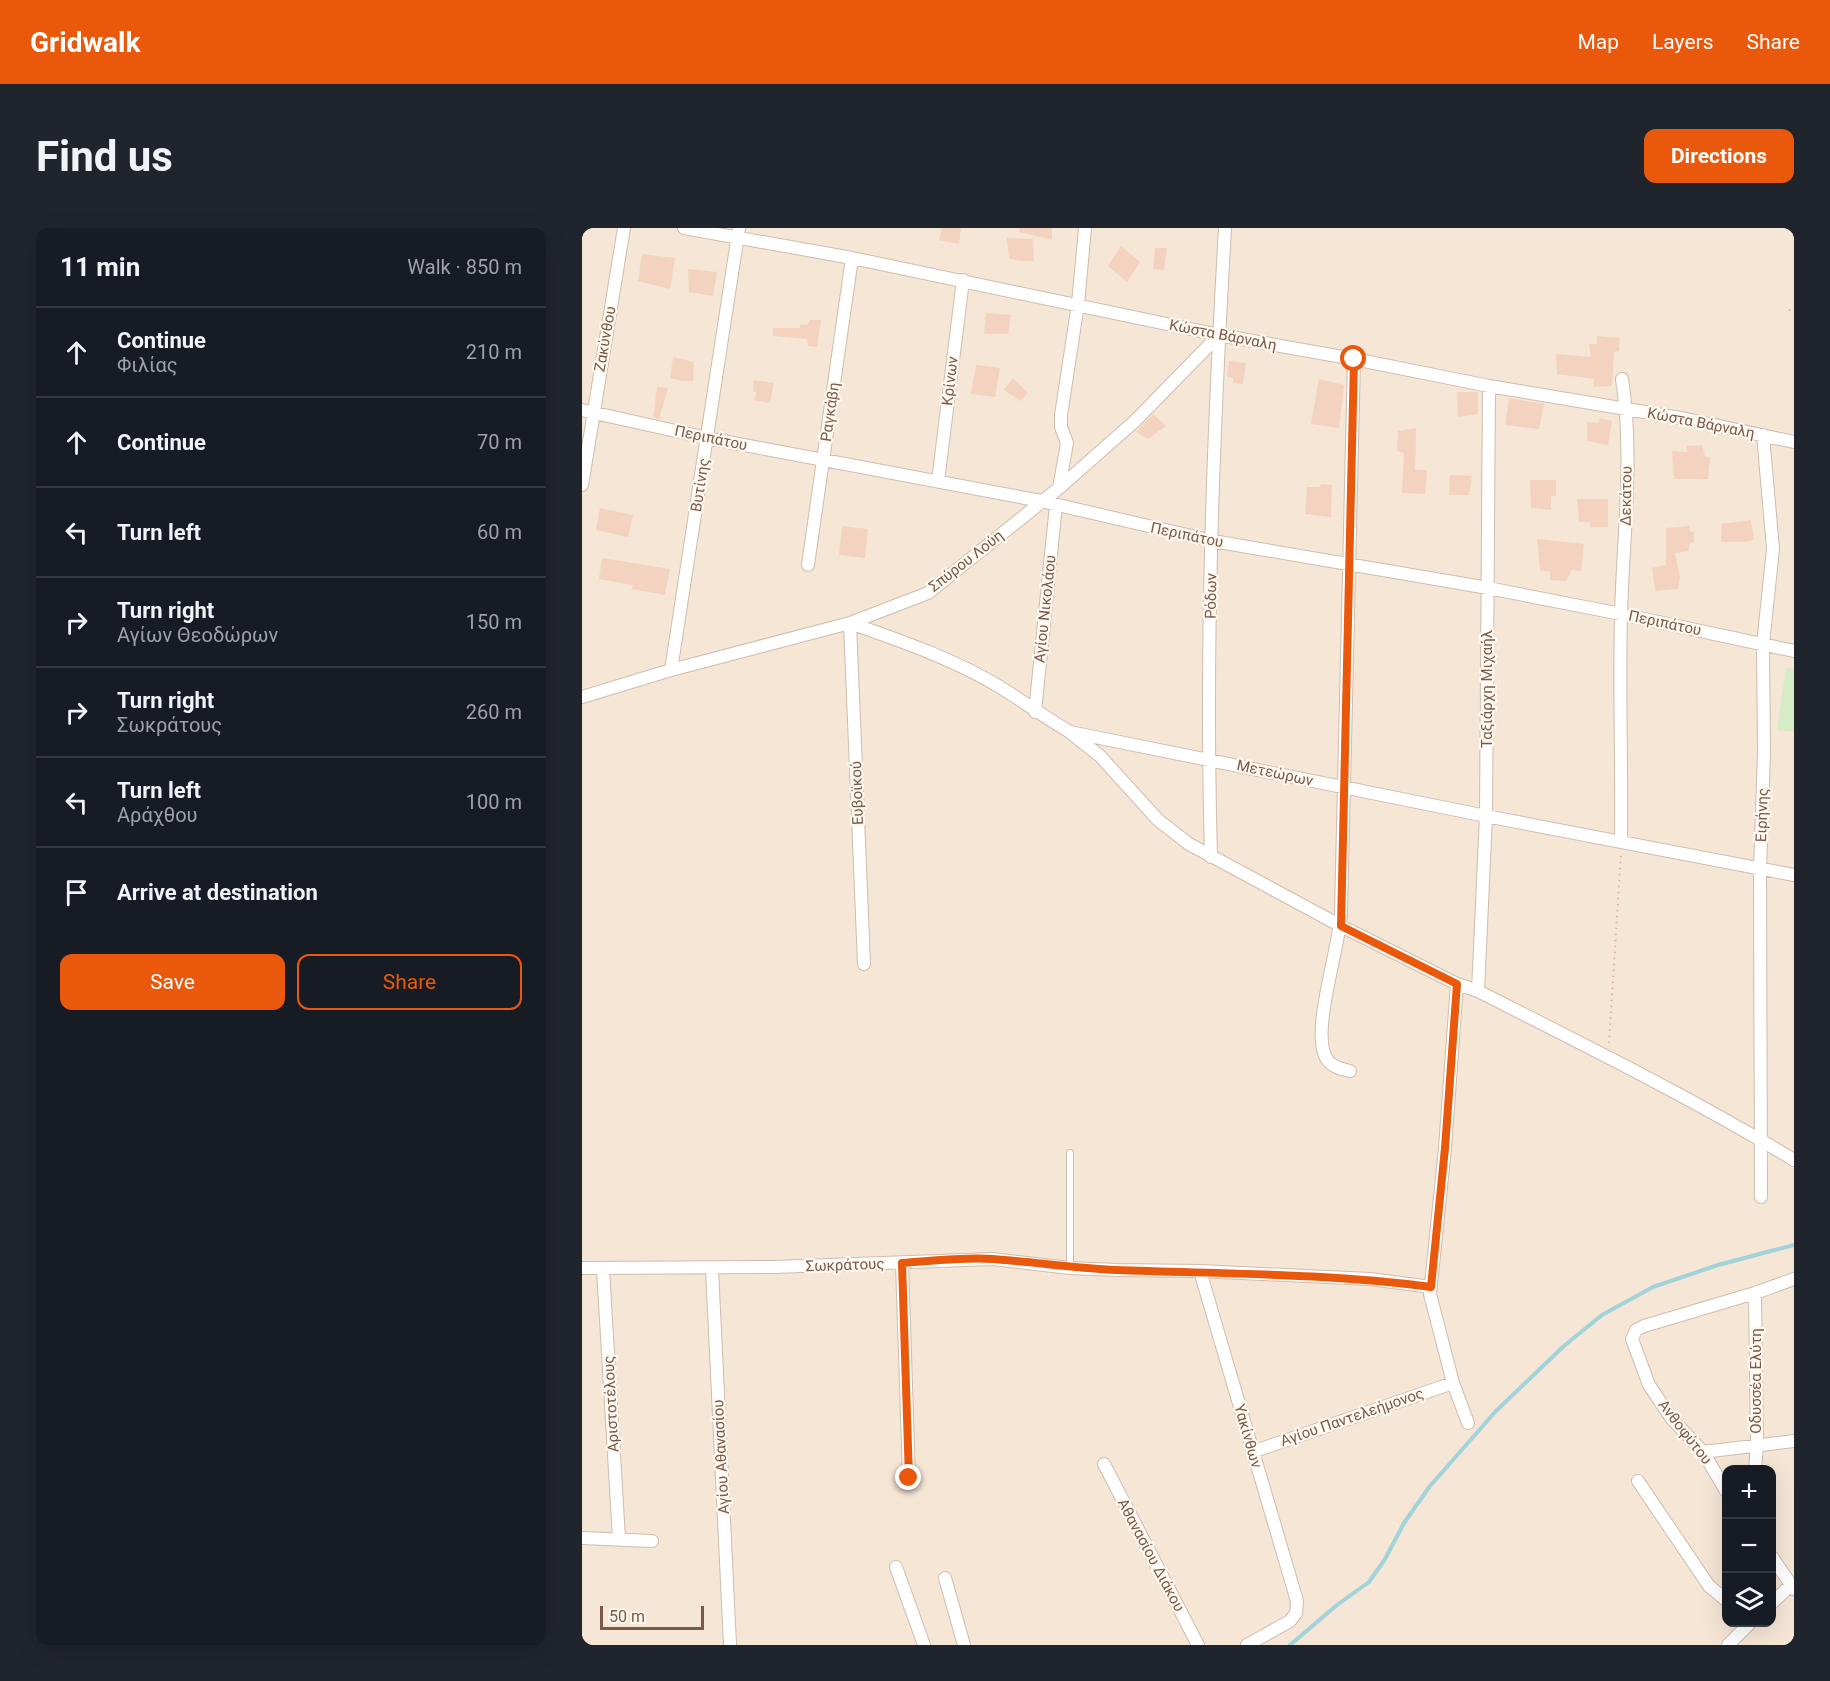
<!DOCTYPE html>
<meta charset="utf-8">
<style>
body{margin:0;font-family:Roboto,sans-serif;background:#20242c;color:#f1f3f6}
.controls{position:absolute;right:18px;bottom:18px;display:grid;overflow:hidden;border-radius:12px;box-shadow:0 6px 24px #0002}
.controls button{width:54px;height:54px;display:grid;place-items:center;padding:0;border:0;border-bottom:2px solid #363941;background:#171b24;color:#f1f3f6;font:30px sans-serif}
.scale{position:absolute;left:18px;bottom:15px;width:104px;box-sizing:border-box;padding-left:6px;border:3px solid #785a4b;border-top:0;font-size:16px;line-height:21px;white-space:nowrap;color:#785a4b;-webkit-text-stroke:4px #fff8ef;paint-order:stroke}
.stop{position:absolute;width:18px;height:18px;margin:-14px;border:4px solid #ea580c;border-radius:50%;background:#fff}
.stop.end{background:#ea580c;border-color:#fff;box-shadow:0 2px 6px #0008}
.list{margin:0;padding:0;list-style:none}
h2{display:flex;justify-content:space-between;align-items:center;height:78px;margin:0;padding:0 24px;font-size:26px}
h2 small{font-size:20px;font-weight:400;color:#9ea1a6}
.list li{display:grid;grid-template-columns:39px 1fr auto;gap:18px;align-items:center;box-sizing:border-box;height:90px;padding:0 24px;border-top:2px solid #363941}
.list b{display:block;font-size:22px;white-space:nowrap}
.list p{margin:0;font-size:20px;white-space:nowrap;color:#9ea1a6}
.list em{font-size:20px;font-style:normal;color:#9ea1a6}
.actions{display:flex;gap:12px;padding:18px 24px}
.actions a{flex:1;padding:14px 0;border:2px solid #ea580c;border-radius:12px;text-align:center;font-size:21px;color:#ea580c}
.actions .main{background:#ea580c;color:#fff}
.icon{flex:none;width:33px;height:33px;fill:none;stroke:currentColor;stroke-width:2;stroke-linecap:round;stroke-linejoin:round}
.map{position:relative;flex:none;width:1212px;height:1417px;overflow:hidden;border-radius:12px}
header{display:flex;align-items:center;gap:36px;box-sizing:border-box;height:84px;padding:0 30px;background:#ea580c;color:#fff}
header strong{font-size:28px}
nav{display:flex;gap:33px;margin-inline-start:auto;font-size:21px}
.intro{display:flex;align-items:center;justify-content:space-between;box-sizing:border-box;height:144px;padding:0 36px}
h1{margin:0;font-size:42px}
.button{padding:15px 27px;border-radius:12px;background:#ea580c;color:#fff;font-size:21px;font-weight:700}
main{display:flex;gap:36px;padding:0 36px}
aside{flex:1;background:#171b24;border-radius:12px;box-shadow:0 6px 24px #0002}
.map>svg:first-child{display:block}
.residential{fill:#f5e6d6;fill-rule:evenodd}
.green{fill:#d6ecc6}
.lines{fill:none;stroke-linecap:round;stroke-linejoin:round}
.stream{stroke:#a2d2da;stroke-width:4}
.building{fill:#f3d3bf}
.lane-casing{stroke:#cfbcad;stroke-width:8}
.street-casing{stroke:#cfbcad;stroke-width:14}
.path{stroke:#d9b6a2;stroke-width:2;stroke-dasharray:1.5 4.5;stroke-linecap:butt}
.lane{stroke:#fff;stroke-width:6}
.street{stroke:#fff;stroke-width:12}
.route{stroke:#ea580c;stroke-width:8}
.labels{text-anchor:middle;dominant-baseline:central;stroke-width:4.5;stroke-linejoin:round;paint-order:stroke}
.street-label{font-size:15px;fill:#785a4b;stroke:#fff8ef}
</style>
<header>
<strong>Gridwalk</strong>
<nav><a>Map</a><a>Layers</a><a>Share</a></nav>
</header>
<div class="intro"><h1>Find us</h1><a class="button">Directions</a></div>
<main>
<aside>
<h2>11 min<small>Walk · 850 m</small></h2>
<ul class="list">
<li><svg class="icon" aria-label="ahead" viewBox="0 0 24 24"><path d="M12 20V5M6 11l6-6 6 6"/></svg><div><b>Continue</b><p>Φιλίας</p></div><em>210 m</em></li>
<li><svg class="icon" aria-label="ahead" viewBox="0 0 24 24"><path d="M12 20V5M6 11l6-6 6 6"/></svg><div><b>Continue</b></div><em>70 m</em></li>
<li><svg class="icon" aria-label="left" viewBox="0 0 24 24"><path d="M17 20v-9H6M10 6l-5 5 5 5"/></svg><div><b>Turn left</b></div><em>60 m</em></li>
<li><svg class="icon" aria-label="right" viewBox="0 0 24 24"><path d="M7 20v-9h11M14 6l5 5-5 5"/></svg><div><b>Turn right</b><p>Αγίων Θεοδώρων</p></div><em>150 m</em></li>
<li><svg class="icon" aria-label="right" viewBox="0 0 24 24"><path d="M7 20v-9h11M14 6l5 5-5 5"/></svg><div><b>Turn right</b><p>Σωκράτους</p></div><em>260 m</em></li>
<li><svg class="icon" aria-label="left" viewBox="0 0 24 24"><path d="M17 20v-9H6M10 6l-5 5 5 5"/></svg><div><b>Turn left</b><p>Αράχθου</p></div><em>100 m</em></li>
<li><svg class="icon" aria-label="arrive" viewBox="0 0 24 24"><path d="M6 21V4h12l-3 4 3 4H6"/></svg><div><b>Arrive at destination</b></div></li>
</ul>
<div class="actions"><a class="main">Save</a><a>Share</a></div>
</aside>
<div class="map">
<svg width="1212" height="1417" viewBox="0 0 1212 1417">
<rect width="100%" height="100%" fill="#fdf4e8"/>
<path class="residential" d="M0 0H1212V1417H0ZM1144 1242H1190V1394H1144Z"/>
<path class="green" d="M1204 440 1212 441V504L1195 502Z"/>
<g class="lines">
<path class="stream" d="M708 1417 755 1377 787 1354 803 1331 822 1295 848 1258 914 1183 983 1117 1020 1087 1071 1059 1136 1037 1212 1017"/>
</g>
<path class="building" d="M360 0H379L377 16 357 12Z
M438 0H470V12L437 4Z
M425 10 451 11 452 33H437L427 30Z
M539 18 558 34 545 54 526 38Z
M573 20H585L582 42 571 41Z
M60 26 93 30 88 61 56 53Z
M106 41 135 44 131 68 107 64Z
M404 85 429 87 426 106H402Z
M228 92H239L235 119 226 118 225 111 191 108V100H217L219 96 225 97Z
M1015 108 1038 110 1037 123 1032 124 1030 158 1012 159V151L975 146 974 126 1009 129 1007 116H1015Z
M91 129 112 134 111 153H100L88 150Z
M647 133 664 135 661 156 651 155V150L645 149Z
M394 137 418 140 413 169 389 166Z
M431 150 446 165 439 173 422 162Z
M737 151 762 157 757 200 729 196Z
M172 152 192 155 188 175 172 172 175 165 171 163Z
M75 159 86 160 77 191 71 189Z
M875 164H896V186L876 189Z
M927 170 962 176 957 201 923 197Z
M571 186 584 198 566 211 554 204Z
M1018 190 1030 193 1026 217 1005 213V194L1017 195Z
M834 200 833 242H845L843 266 820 265 822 225 815 223 816 203Z
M1120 217 1123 228 1128 229 1126 251H1092L1090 223 1106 224 1104 218Z
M868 247 890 248 887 267H867Z
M948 252H974V268H969V282L949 280Z
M739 256 750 257 749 289 723 286 725 259H738Z
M995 271H1026V299H1008V294H997Z
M18 280 51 287 46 309 14 302Z
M1169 292 1172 311 1164 314H1139L1140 296Z
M260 298 286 301 283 330 257 327Z
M1107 298 1108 304 1112 303V314L1108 315 1107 323 1093 325 1098 349 1096 361 1073 363 1070 340 1084 337V300Z
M955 311 1002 316 999 343 990 342 984 353 968 352V344L958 342Z
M20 330 88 341 83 367 50 361 51 357 17 351Z"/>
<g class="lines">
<g class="lane-casing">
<path id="lane" d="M488 1040V925"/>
</g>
<g class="street-casing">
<path id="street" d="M102 0 270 30 637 107 772 131 907 158 1104 191 1212 214
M0 182 125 210 459 273 631 313 906 360 1039 386 1212 423
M356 253 381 52
M0 257 42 0
M477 260 485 215 479 199V187L496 76 503 0
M226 337 270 30
M268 395C319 413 372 431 418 459 442 474 464 490 488 504L904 588 1212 647
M268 395 282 736
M89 442 157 0
M0 469 89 442 268 395 346 365 477 260 553 193 637 107
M453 484 474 277
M489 505 518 528 576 592 607 616 759 698 875 756 896 763C1002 817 1110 870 1212 932
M1039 614C1040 538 1037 462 1039 387 1041 308 1052 229 1040 151
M629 629C623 419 631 209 643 0
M875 756 863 920 848 1066 871 1155 886 1195
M896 763 904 588 907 158
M768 843C760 841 753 840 747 834 725 811 759 717 759 684 763 499 768 315 772 131
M1179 969 1178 642 1182 524 1181 416 1191 321 1181 207
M320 1035 327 1249
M0 1040 192 1039 410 1031 488 1040 535 1042 618 1043 788 1051 849 1059
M21 1041 37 1311
M130 1041 148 1417
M618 1043 715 1373 714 1385 708 1393 665 1417
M670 1224 871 1155
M1121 1224 1212 1213
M522 1236 616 1417
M1173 1242 1175 1216 1173 1065
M1056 1253 1127 1358 1144 1372
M1144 1263 1121 1224 1090 1191 1067 1157 1050 1111 1054 1102 1062 1098 1173 1065 1212 1051
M0 1310 70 1313
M1190 1329 1212 1361
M314 1339 342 1417
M363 1350 382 1417
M1190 1375 1209 1357
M1146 1417 1169 1394"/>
</g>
<path class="path" d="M1207 82 1212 83
M1027 815 1039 626"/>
<use href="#lane" class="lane"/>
<use href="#street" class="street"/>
</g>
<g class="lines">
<path class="route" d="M327 1250 320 1035C350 1033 381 1029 411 1031 452 1034 493 1040 534 1042 639 1046 744 1045 849 1059L863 920 875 756 759 698 772 131"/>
</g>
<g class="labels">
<g class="street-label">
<text transform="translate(641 107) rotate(11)">Κώστα Βάρναλη</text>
<text transform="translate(23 111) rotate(-80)">Ζακύνθου</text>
<text transform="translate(368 153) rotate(-83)">Κρίνων</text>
<text transform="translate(248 184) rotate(-82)">Ραγκάβη</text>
<text transform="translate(1119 195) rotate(11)">Κώστα Βάρναλη</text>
<text transform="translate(129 210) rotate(12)">Περιπάτου</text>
<text transform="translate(118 257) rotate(-81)">Βυτίνης</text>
<text transform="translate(1044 268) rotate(-89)">Δεκάτου</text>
<text transform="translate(605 307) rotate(12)">Περιπάτου</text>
<text transform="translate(384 333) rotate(-38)">Σπύρου Λούη</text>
<text transform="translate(629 368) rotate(-89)">Ρόδων</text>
<text transform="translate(463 381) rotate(-84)">Αγίου Νικολάου</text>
<text transform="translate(1083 395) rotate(12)">Περιπάτου</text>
<text transform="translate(905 461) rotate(-90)">Ταξιάρχη Μιχαήλ</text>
<text transform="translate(693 545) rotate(12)">Μετεώρων</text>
<text transform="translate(275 565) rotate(-92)">Ευβοϊκού</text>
<text transform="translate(1180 587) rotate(-88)">Ειρήνης</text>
<text transform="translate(263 1037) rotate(-2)">Σωκράτους</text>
<text transform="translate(1174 1153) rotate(-90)">Οδυσσέα Ελύτη</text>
<text transform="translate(29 1176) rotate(-93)">Αριστοτέλους</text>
<text transform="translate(770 1189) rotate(-19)">Αγίου Παντελεήμονος</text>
<text transform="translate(1103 1204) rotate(52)">Ανθοφύτου</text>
<text transform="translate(666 1208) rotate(74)">Υακίνθων</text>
<text transform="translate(139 1229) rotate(-93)">Αγίου Αθανασίου</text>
<text transform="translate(569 1327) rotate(62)">Αθανασίου Διάκου</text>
</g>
</g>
</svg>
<div class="controls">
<button>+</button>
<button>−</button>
<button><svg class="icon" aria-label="layers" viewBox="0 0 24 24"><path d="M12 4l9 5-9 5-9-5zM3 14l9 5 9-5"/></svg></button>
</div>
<div class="scale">50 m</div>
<div class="stop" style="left:772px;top:131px"></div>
<div class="stop end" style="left:327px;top:1250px"></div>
</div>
</main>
